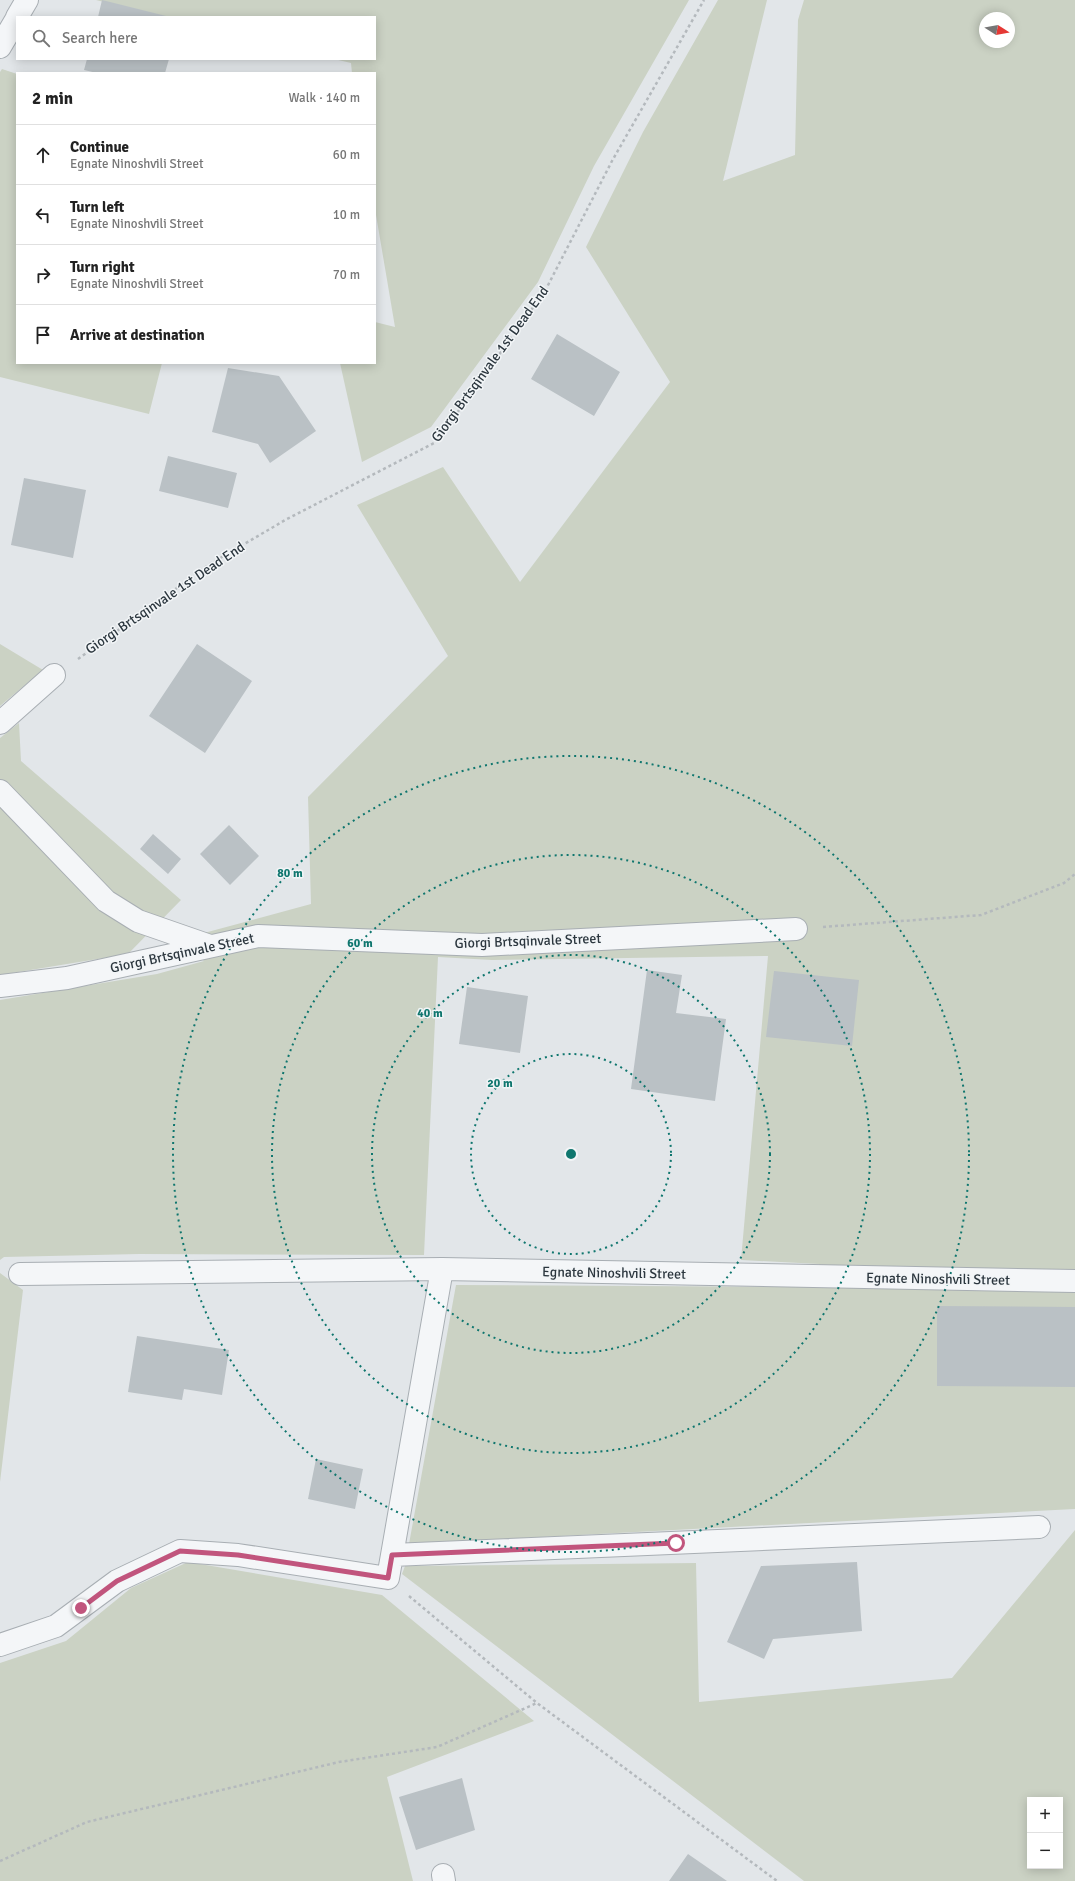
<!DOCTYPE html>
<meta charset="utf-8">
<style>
body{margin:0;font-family:Signika,sans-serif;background:#f2f2f2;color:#222}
.controls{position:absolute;right:12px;bottom:12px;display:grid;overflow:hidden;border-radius:0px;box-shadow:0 2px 10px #0003}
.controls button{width:36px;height:36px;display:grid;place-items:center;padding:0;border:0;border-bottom:1px solid #e0e0e0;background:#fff;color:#222;font:20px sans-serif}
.compass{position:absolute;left:979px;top:12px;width:36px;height:36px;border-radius:50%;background:#fff;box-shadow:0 2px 10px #0003;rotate:101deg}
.stop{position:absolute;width:12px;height:12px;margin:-9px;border:3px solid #c1557d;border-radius:50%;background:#fff}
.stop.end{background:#c1557d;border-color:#fff;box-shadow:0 1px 4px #0008}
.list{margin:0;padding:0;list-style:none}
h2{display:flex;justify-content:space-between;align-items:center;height:52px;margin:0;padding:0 16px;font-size:17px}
h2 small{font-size:13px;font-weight:400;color:#767676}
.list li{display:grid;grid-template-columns:26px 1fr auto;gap:12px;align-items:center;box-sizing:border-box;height:60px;padding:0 16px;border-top:1px solid #e0e0e0}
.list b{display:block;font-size:15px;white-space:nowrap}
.list p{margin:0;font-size:13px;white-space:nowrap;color:#767676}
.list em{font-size:13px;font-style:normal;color:#767676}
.icon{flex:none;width:22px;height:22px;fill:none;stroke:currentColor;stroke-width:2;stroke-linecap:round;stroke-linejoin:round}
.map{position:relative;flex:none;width:1075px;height:1881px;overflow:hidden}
.search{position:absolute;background:#fff;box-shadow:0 2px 10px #0003;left:16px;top:16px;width:360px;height:44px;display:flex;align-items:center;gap:10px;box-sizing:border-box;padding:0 14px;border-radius:0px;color:#767676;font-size:15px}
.panel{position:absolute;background:#fff;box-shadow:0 2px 10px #0003;left:16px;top:72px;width:360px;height:292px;border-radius:0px}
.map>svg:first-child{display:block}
.green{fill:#cbd2c4;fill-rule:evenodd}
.building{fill:#bac1c5}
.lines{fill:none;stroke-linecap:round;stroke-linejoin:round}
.minor-casing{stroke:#a8aeb3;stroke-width:24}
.path{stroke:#b4b9bd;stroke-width:2.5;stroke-dasharray:3 3;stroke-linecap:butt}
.minor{stroke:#f4f6f8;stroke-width:22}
.route{stroke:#c1557d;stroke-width:5}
.ring{fill:none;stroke:#0f766e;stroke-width:2;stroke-dasharray:2 4}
.labels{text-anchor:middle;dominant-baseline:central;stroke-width:3;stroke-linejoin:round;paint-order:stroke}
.street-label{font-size:14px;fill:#2c373f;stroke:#f2f5f7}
.centre{fill:#0f766e;stroke:#f2f5f7;stroke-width:2}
.ring-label{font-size:12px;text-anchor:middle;font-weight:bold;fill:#0f766e;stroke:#f2f5f7;stroke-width:3;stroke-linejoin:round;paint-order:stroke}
</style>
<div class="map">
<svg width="1075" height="1881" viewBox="0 0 1075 1881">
<rect width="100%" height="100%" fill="#e2e6e9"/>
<path class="green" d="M96 0H689L594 166 538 282 431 427 362 462 340 363H375V322L395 327 375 209V73H352L351 63 334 59H375V17H164Z
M718 0H767L723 181 795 155 798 20 804 0H1075V1509L409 1544 456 1285 821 1287 819 1264 741 1260 768 956 492 960 438 957 424 1255 139 1254 4 1257 0 1260V1000L157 974 204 961 178 940 311 904 308 797 448 656 357 505 443 467 520 582 670 382 586 247 643 132ZM985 18H1009V42H985Z
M2 69 17 74V363H162L149 414 0 377V72Z
M0 644 43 670 0 706Z
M19 723 21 761 181 900 128 954 0 975V738Z
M0 1273 23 1290 0 1482Z
M1075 1530V1881H804L402 1574 405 1566 696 1563 699 1702 952 1678ZM1030 1800H1060V1866H1030Z
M188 1562 382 1595 534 1721 387 1777 413 1881H0V1663L66 1641 131 1588Z"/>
<path class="building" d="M102 0 166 16V17H98Z
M87 59H169L165 73H97L84 70Z
M557 334 620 372 594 416 531 379Z
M228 368 279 376 316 431 270 463 258 444 212 432Z
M168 456 237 473 228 508 159 491Z
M24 478 86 490 73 558 11 545Z
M197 644 252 681 205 753 149 716Z
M229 825 259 856 230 885 200 854Z
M153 834 181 859 168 874 140 849Z
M647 970 682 975 676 1013 726 1019 715 1101 631 1089Z
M774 971 859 980 852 1046 766 1037Z
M467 987 528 996 520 1053 459 1044Z
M937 1306 1075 1307V1387L937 1386Z
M137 1336 229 1350 222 1395 184 1389 182 1400 128 1392Z
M316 1459 363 1469 355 1509 308 1499Z
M857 1562 862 1631 773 1639 764 1659 727 1642 761 1566Z
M462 1778 475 1830 416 1850 399 1797Z
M688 1854 727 1881H669Z"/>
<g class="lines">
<g class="minor-casing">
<path id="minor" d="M17 17 27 0
M0 47 17 18
M0 723 54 675
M0 791 106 901 138 921 210 946
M0 986 67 978 258 936 482 945 796 929
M20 1274 442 1269
M392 1555 1039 1527
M0 1645 56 1626 117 1581 180 1551 238 1555 388 1578 442 1269 1075 1281
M443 1875 444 1881"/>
</g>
<path class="path" d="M78 659 210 564 287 519 436 442 545 291 612 161 704 0
M823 927 981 915 1064 883 1075 874
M409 1596 537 1703 777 1881
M0 1861 87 1822 339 1762 437 1747 537 1703"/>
<use href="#minor" class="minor"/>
</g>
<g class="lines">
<path class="route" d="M81 1608 117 1581 180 1551 238 1555 388 1578 392 1555 676 1543"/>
</g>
<g class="ring">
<circle cx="571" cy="1154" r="100"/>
<circle cx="571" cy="1154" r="199"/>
<circle cx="571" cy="1154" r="299"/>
<circle cx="571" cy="1154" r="398"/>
</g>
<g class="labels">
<g class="street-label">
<text transform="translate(490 364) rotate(-54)">Giorgi Brtsqinvale 1st Dead End</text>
<text transform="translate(165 598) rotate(-34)">Giorgi Brtsqinvale 1st Dead End</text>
<text transform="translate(528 941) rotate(-2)">Giorgi Brtsqinvale Street</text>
<text transform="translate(182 953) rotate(-12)">Giorgi Brtsqinvale Street</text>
<text transform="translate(614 1273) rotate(1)">Egnate Ninoshvili Street</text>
<text transform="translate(938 1279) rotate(1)">Egnate Ninoshvili Street</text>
</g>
</g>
<circle cx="571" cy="1154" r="6" class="centre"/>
<g class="ring-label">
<text x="290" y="877">80 m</text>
<text x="360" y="947">60 m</text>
<text x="430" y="1017">40 m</text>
<text x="500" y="1087">20 m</text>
</g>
</svg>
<div class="controls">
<button>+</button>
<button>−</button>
</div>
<svg class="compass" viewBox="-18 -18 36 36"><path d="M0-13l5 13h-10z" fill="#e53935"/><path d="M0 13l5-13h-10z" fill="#767676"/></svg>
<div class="stop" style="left:676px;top:1543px"></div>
<div class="stop end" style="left:81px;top:1608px"></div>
<div class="search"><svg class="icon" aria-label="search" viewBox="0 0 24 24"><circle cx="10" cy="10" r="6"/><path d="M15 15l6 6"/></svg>Search here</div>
<section class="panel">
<h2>2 min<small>Walk · 140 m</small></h2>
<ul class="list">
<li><svg class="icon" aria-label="ahead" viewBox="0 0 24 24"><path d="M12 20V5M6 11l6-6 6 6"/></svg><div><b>Continue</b><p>Egnate Ninoshvili Street</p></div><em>60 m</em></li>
<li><svg class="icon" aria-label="left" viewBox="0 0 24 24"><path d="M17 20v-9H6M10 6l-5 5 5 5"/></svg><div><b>Turn left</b><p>Egnate Ninoshvili Street</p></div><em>10 m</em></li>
<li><svg class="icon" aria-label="right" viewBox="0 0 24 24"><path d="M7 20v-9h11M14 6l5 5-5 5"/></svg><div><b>Turn right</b><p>Egnate Ninoshvili Street</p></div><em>70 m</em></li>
<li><svg class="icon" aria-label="arrive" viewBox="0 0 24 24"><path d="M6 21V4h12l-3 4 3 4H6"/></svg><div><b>Arrive at destination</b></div></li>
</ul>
</section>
</div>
